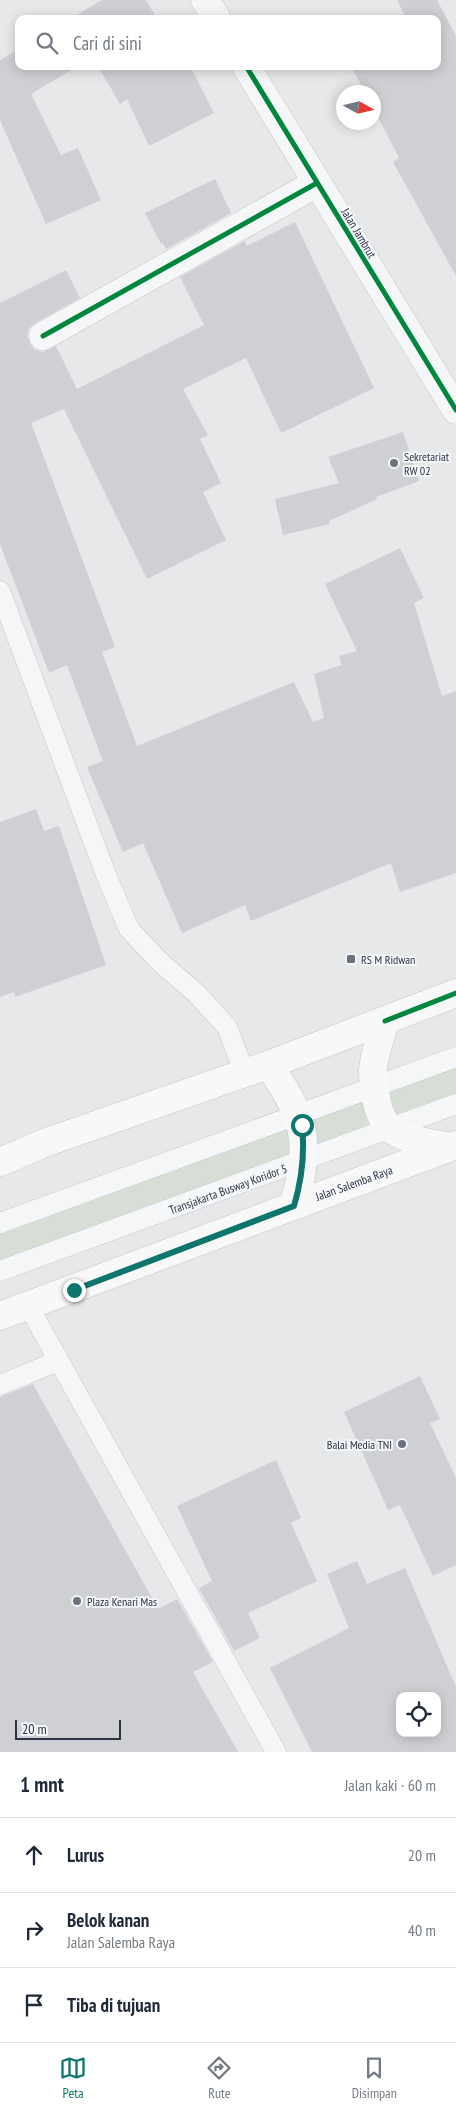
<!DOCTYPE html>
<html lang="id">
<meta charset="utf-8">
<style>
body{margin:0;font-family:"PT Sans Narrow",sans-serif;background:#f6f6f7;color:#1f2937}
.controls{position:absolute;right:15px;bottom:15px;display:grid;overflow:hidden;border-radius:10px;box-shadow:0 2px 12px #0003}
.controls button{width:45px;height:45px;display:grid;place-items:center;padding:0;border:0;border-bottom:1px solid #e0e1e3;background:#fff;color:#1f2937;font:25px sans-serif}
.compass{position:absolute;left:336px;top:85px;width:45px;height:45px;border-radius:50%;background:#fff;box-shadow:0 2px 12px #0003;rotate:98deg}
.scale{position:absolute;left:15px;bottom:12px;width:106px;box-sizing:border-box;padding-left:5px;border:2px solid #2b3445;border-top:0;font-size:14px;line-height:18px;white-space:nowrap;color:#2b3445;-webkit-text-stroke:4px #f4f6f9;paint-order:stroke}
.stop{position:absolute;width:15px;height:15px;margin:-11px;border:4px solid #0f766e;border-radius:50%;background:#fff}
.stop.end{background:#0f766e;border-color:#fff;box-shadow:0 1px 5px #0008}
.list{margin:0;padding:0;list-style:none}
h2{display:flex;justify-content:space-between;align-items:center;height:65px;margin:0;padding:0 20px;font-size:21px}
h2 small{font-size:16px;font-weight:400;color:#747a83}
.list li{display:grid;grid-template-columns:32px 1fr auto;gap:15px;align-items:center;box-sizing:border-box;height:75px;padding:0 20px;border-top:1px solid #e0e1e3}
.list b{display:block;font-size:19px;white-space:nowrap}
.list p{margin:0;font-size:16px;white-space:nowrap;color:#747a83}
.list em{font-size:16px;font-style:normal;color:#747a83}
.icon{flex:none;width:28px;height:28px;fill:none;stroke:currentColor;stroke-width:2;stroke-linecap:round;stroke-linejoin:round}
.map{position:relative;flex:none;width:456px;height:1752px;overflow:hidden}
.search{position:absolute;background:#fff;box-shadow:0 2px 12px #0003;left:15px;right:15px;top:15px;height:55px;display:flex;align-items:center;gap:12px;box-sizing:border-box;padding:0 18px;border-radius:10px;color:#747a83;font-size:19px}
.sheet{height:290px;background:#fff}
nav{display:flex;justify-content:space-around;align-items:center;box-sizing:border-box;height:70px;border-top:1px solid #e0e1e3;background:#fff;font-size:14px;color:#747a83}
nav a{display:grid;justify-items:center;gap:2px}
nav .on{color:#0f766e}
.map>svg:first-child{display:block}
.green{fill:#d6ded6}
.building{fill:#ced0d3;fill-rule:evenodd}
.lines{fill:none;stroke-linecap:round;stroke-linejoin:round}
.lane-casing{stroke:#c4c6c8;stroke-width:21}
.street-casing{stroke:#c4c6c8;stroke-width:29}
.primary-casing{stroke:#c2c5c8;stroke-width:29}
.lane{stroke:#f5f6f7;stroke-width:20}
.street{stroke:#f5f6f7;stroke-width:28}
.primary{stroke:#f8f8f8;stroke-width:28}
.cycleway-casing{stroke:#f4f6f9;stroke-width:8}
.cycleway{stroke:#00873e;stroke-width:5}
.route{stroke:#0f766e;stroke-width:6}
.poi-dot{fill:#6c737f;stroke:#f4f6f9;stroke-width:2}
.labels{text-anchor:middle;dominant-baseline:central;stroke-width:4;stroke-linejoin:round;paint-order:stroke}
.street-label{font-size:12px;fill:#2b3445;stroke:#f4f6f9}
.poi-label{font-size:12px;fill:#2b3445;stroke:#f4f6f9;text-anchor:start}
</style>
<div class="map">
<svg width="456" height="1752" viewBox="0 0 456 1752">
<rect width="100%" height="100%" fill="#e6e8ea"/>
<path class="green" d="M456 1057V1104L0 1270V1223Z"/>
<path class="building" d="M102 0H146L157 19H70Z
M397 0H437L456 36V276L393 162 399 158 374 109V92H365L351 66H437V19H406Z
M19 49V66H78L31 94 61 155 78 148 101 200 46 224 0 120V60Z
M98 66H190L214 113 149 146 127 99 120 104Z
M215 179 231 213 166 249 163 243 161 244 145 213Z
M295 222 374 388 281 433 246 358 183 389 208 435 200 439 221 483 203 492 226 540 147 579 64 409 31 423 115 647 102 652 137 746 294 682 313 722 324 718 314 674 342 665 339 656 357 651 325 584 400 548 424 598 414 603 442 696 456 691V873L400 892 391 863 251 921 245 905 182 933 143 843 123 852 87 767 103 761 67 665 49 673 0 544V303L66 270 80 298 35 323 29 328 27 336 30 344 35 350 43 352 56 346 77 389 204 325 180 277 245 241 247 246Z
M403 432 419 481 376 497 377 499 329 521 330 524 283 535 275 499 339 483 328 457Z
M36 809 44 831 59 826 106 965 15 997 14 992 0 997V822Z
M420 1376 440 1419 430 1423 456 1478V1565L433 1576 400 1505 388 1510 344 1412Z
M33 1384 158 1609 177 1599 213 1662 193 1672 238 1752H0V1397Z
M276 1460 301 1518 291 1523 317 1581 248 1613 260 1638 234 1651 199 1588 212 1581 177 1506Z
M357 1561 367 1584 405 1568 456 1687V1752H312L270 1668 349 1628 327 1574ZM400 1696H437V1733H400Z"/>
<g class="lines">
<g class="lane-casing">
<path id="lane" d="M0 591 106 875 129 929 160 962 197 994 227 1027 245 1074
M0 1223 456 1057
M0 1271 456 1104
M29 1307 276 1752
M0 1385 58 1361"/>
</g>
<g class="street-casing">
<path id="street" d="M205 0 217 19
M246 66 456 410
M43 336 317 183"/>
</g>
<g class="primary-casing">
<path id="primary" d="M385 1021C381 1037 374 1054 373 1070 373 1086 377 1120 392 1130 409 1141 432 1143 451 1147
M268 1065C305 1115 313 1146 293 1205
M0 1162 47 1142 268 1065 456 993
M0 1316 456 1145"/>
</g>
<use href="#lane" class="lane"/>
<use href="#street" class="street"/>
<use href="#primary" class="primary"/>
<g class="cycleway-casing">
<path id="cycleway" d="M246 66 456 410
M43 336 317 183
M385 1021 456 993"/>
</g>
<use href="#cycleway" class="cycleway"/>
</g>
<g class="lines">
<path class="route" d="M74 1290 294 1206C302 1179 305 1153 302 1125"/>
</g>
<g class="poi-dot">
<circle cx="394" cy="463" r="5"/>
<rect x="346" y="954" width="10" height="10" rx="2.5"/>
<circle cx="402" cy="1444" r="5"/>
<circle cx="77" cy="1601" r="5"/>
</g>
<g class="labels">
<g class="street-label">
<text transform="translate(359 233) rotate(59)">Jalan Jambrut</text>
<text transform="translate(354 1183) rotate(-20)">Jalan Salemba Raya</text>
<text transform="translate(228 1189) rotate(-20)">Transjakarta Busway Koridor 5</text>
</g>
<g class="poi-label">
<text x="404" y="456">Sekretariat<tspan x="404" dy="14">RW 02</tspan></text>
<text x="361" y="959">RS M Ridwan</text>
<text x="392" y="1444" text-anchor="end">Balai Media TNI</text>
<text x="87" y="1601">Plaza Kenari Mas</text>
</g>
</g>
</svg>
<div class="controls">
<button><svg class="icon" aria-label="locate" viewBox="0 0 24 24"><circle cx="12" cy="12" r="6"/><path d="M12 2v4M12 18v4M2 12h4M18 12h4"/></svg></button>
</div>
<svg class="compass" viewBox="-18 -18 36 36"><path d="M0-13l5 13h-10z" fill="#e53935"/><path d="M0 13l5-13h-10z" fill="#747a83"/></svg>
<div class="scale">20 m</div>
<div class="stop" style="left:302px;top:1125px"></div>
<div class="stop end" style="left:74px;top:1290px"></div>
<div class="search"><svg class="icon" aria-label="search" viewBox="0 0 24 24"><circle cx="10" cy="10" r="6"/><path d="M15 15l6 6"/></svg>Cari di sini</div>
</div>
<section class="sheet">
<h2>1 mnt<small>Jalan kaki · 60 m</small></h2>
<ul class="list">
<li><svg class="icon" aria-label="ahead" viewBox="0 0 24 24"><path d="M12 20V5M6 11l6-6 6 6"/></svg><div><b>Lurus</b></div><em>20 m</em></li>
<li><svg class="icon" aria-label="right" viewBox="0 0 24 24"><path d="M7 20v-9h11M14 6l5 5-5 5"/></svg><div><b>Belok kanan</b><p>Jalan Salemba Raya</p></div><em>40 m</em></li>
<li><svg class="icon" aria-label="arrive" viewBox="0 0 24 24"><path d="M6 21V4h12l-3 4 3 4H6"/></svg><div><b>Tiba di tujuan</b></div></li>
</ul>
</section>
<nav>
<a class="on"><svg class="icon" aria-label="map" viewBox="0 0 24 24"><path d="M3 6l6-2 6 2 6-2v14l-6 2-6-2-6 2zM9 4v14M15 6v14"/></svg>Peta</a>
<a><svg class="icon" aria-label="directions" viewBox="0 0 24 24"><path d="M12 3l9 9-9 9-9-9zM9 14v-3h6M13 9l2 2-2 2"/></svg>Rute</a>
<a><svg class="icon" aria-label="saved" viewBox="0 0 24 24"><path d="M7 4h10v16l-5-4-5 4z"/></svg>Disimpan</a>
</nav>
